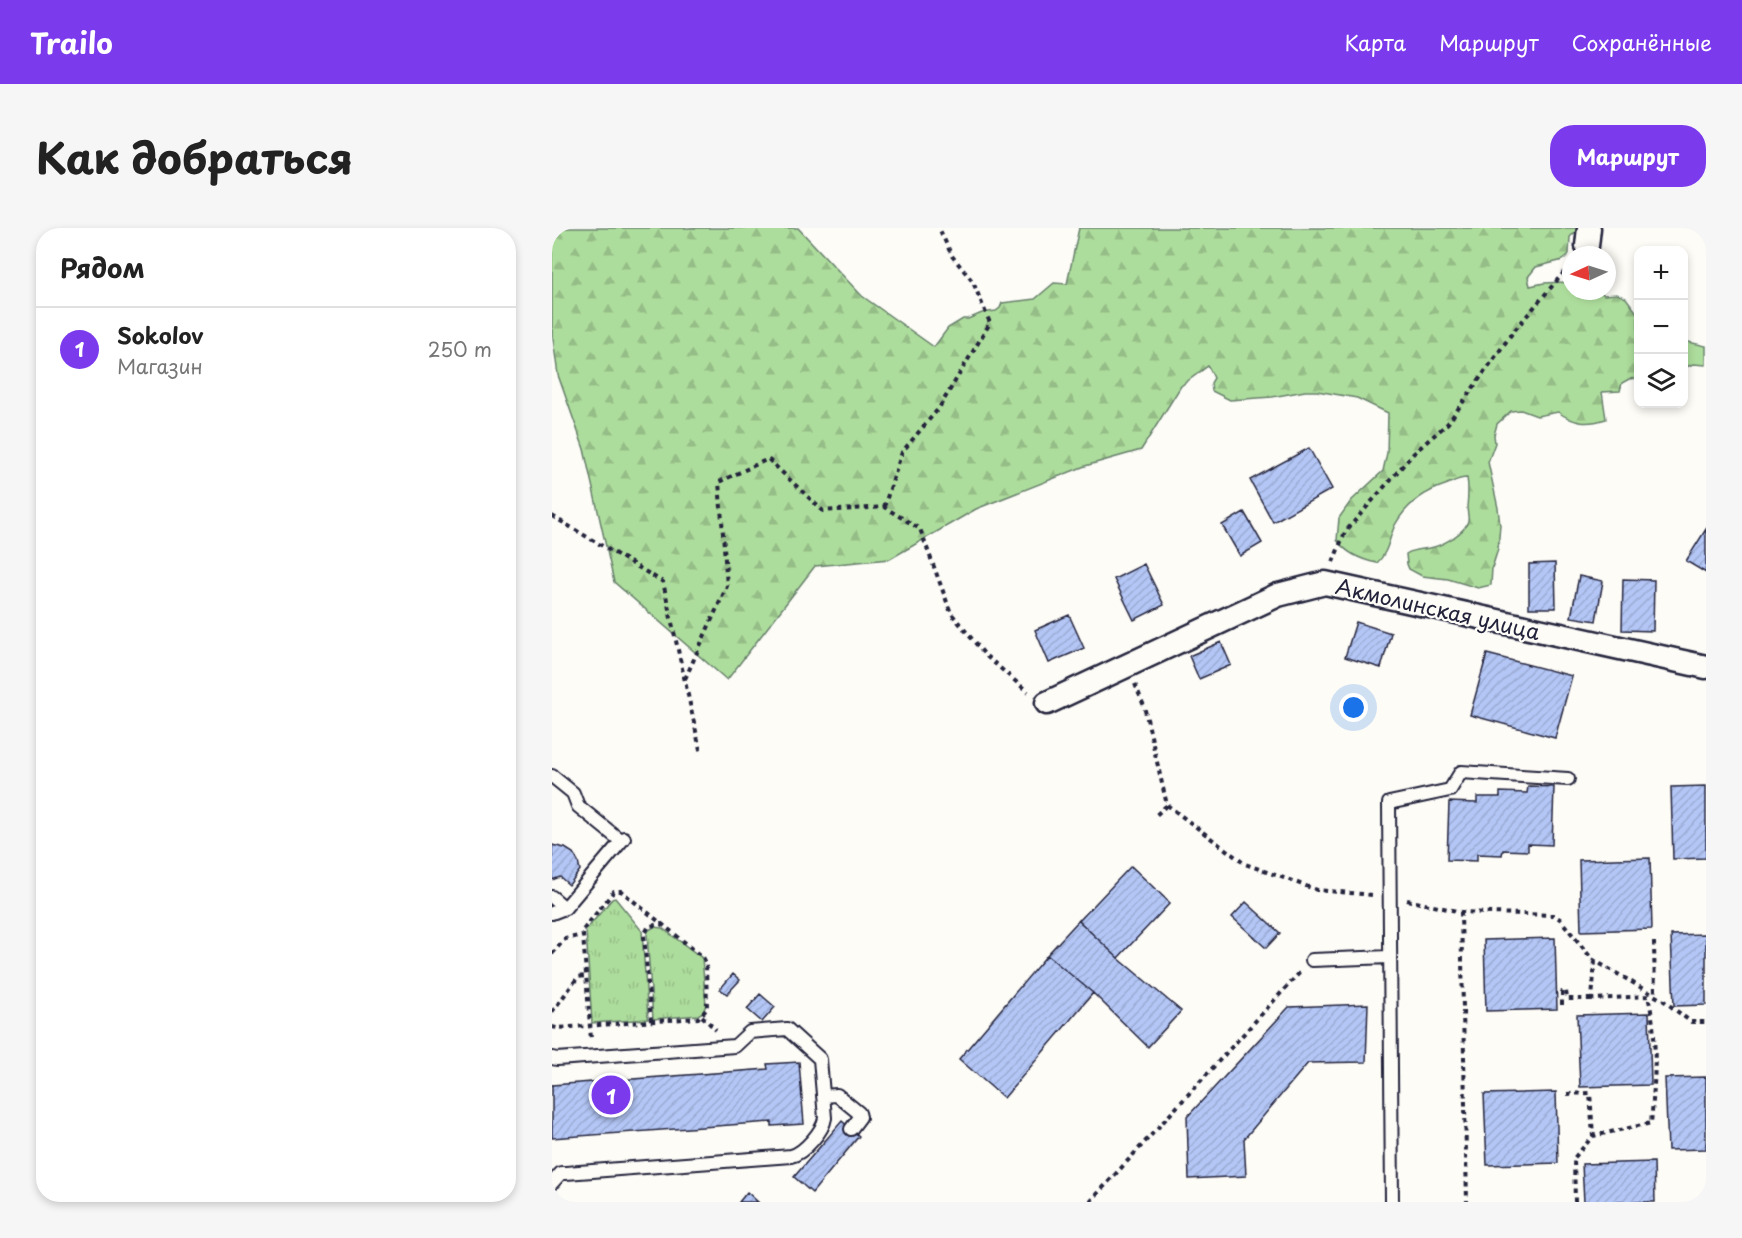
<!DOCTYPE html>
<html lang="ru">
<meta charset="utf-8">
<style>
body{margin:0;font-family:"Playpen Sans",sans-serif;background:#f6f6f6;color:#222}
.controls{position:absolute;right:18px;top:18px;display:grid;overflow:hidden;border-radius:12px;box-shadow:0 3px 9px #0003}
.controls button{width:54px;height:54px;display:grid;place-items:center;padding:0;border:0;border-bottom:2px solid #e0e0e0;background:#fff;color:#222;font:30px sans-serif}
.compass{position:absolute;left:1010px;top:18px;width:54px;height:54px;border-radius:50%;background:#fff;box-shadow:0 3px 9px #0003;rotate:266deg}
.you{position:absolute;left:802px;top:480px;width:21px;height:21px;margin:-15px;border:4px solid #fff;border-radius:50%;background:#1a73e8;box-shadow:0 0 0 9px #1a73e833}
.badge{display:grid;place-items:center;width:39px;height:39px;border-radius:50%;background:#7c3aed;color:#fff;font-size:20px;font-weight:700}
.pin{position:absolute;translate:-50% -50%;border:3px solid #fff;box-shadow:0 2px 6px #0006}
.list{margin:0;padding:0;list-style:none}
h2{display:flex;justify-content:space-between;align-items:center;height:78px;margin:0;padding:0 24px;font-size:26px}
h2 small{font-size:20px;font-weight:400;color:#767676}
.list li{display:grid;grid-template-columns:39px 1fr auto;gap:18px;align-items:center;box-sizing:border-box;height:84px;padding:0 24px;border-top:2px solid #e0e0e0}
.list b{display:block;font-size:22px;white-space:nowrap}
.list p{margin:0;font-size:20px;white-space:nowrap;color:#767676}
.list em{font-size:20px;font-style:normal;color:#767676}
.icon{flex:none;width:33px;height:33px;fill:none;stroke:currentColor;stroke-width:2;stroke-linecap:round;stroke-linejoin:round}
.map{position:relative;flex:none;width:1154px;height:974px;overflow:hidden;border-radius:24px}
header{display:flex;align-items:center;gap:36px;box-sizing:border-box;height:84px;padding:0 30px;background:#7c3aed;color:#fff}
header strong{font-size:28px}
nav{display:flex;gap:33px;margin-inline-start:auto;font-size:21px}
.intro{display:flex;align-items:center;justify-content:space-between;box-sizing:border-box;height:144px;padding:0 36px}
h1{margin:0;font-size:42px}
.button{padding:15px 27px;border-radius:24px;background:#7c3aed;color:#fff;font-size:21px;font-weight:700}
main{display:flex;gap:36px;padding:0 36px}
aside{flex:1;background:#fff;border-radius:24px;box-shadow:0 3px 9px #0003}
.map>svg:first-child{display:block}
.forest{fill:url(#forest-firs);stroke:#68806c;stroke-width:1.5}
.park{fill:url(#park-tufts);stroke:#68806c;stroke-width:1.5}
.building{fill:url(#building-hatch);stroke:#22223b;stroke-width:1.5}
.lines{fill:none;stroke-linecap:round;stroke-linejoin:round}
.service-casing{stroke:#22223b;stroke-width:16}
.minor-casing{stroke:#22223b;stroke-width:27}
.path{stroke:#22223b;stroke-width:4;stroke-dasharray:4.5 4.5;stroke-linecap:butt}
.service{stroke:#fdfcf7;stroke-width:12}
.minor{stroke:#fdfcf7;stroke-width:22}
.labels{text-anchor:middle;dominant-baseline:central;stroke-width:4.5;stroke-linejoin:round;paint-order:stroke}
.street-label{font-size:21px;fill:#22223b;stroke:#fdfcf7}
</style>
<header>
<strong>Trailo</strong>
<nav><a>Карта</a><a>Маршрут</a><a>Сохранённые</a></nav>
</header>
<div class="intro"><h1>Как добраться</h1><a class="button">Маршрут</a></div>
<main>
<aside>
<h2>Рядом<small></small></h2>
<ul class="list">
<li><span class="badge">1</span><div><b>Sokolov</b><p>Магазин</p></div><em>250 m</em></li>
</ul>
</aside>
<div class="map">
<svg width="1154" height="974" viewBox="0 0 1154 974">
<defs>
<pattern id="forest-firs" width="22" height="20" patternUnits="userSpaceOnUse" patternTransform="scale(1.5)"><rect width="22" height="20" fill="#addd9c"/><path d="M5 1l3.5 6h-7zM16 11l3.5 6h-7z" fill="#95bd87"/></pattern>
<pattern id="park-tufts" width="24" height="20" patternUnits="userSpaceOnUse" patternTransform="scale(1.5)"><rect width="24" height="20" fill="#addd9c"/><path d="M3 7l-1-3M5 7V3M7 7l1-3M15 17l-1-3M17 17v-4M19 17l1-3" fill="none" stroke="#95bd87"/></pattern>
<pattern id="building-hatch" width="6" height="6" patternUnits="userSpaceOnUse" patternTransform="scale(1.5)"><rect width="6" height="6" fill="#b3c6f5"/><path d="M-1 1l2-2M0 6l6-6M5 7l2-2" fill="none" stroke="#9aaad3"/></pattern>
</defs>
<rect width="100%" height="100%" fill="#fdfcf7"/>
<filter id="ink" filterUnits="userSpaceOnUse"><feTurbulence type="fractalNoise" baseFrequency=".0167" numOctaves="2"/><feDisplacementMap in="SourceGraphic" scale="12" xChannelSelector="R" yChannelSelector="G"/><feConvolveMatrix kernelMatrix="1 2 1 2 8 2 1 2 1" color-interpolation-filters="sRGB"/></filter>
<g filter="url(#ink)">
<path class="forest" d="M0 0H246L310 68 382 119 396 100 411 91H416L430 85 444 83 448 80 450 75 483 71 502 55 515 56 527 0H1027L1018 9 1017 26 1011 32 984 39 976 49 978 58 992 55 1013 54 1019 48V63H1048L1052 67 1065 66 1074 70 1086 86V150L1077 151 1070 155 1068 163 1050 164 1054 191C1035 197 1023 196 1006 184L985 188 969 182 959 183 945 196 942 207 943 215 936 234 946 280 948 297 946 321 940 340 939 357 926 360 896 351 870 348 857 341 855 336 854 326C862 320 873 322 882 319 892 316 913 305 916 293 917 289 915 283 915 279 916 268 917 260 915 250 906 250 901 254 893 257 872 264 854 277 843 297 837 310 836 325 825 335 810 332 794 325 785 312L787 290 799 273 831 243 835 225 836 185 805 170 765 163H753L720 169 678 172 660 163 659 155 662 150 656 138 629 158 589 222 533 238 424 281 338 331 263 338 175 452 62 354 32 221 6 147 0 103Z
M1132 113 1154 118V137L1141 136 1132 140Z"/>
<path class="park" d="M63 670 90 703 96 791 40 795 34 702 60 671Z
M102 699 110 700 150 730 154 777 151 784 146 787 101 791 95 706 97 702Z"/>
<path class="building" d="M757 220 780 261 721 294 698 252Z
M692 284 710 315 688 328 670 297Z
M1154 301V345L1134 333Z
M1003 335 1004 380H977V336Z
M592 336 612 377 582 392 562 351Z
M1027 348 1051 353 1044 393 1019 389Z
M1071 351 1102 352 1101 403 1070 402Z
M517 387 532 420 497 435 483 402Z
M804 394 839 405 829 440 793 429Z
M669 414 679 437 647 451 637 428Z
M935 426 1020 448 1003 510 918 487Z
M976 558 1002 559 1000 617 976 616V623L951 622 950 627 925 626V633L895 632 897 574 925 575V569H948V564L975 565Z
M1154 558V630L1121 631 1119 559Z
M0 617 13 620 21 625 26 633 28 642 17 657 8 649 0 652Z
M1098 630 1100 701 1029 703 1027 632Z
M579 638 618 675 566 730 527 693Z
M694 674 728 705 714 720 680 689Z
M528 691 527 693 566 730 629 783 596 819 541 765 495 727Z
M1154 706V777L1122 778 1119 707Z
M1003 710 1005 781 934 783 932 712Z
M495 727 541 765 452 870 407 831Z
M181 746 188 752 175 766 168 761Z
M208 766 223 779 210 794 195 781Z
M816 776 814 834 756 835 692 911 694 948 637 951 635 889 737 779Z
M1097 785 1099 857 1028 859 1025 787Z
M247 834 252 896 220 898V894L0 910V857L216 841 215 836Z
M1154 849V921L1116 922 1113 850Z
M1004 864 1006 935 935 937 932 866Z
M290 893 307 908 260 965 242 949Z
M1102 934 1103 974H1032L1030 936Z
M195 964 206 974H187Z"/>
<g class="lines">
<g class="service-casing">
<path id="service" d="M0 548 21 565 26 578 69 613
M0 669 13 680
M0 685 13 680 72 610
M760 732 837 729
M0 830 5 831 183 818 198 804 235 801 268 831 273 890C271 903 252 925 239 928L14 945H9L0 955
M271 868 285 867 307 885 308 889 299 901
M840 974 837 575 898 562 909 544 1016 551"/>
</g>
<g class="minor-casing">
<path id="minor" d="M1035 18 1037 0
M495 475 726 367 773 355 1154 439"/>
</g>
<path class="path" d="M332 279 350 224 387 180 438 95 421 54 400 28 387 0
M0 288 111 354 149 526
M781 334 793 304 861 226 896 195 961 104 1019 36
M133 451 175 358 167 254 216 231 271 283 332 279 368 301 399 385 433 427 476 464
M583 456 592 478 615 577 602 589
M615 577 693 636 765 662 821 667
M855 672 909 684 1001 687 1008 691 1040 731 1112 773 1139 794H1154
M909 684 915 974
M1102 714 1103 767
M0 726 13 711 31 707
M1043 733 1040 771 1097 768
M1010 777V764L1014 763 1015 771H1040
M0 784 26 749 34 748
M150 788 164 802
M99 793 92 707 97 698 110 696
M0 799 5 800 146 790 155 781 154 735 151 729 69 663H62L31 702V707L38 798 39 812
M1015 866 1038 865 1041 908
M538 974 750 742
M1023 974 1022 930 1041 908 1099 895C1103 854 1106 809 1096 768"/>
<use href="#service" class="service"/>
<use href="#minor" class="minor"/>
</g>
</g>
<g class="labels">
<g class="street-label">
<text transform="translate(886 380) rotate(13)">Акмолинская улица</text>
</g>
</g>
</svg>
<div class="controls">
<button>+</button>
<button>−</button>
<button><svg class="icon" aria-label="layers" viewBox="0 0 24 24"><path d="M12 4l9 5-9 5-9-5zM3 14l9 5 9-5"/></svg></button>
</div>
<svg class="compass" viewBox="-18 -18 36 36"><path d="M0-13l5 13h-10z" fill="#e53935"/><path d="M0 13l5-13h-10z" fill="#767676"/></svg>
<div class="you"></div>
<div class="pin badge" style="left:59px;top:867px">1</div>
</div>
</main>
